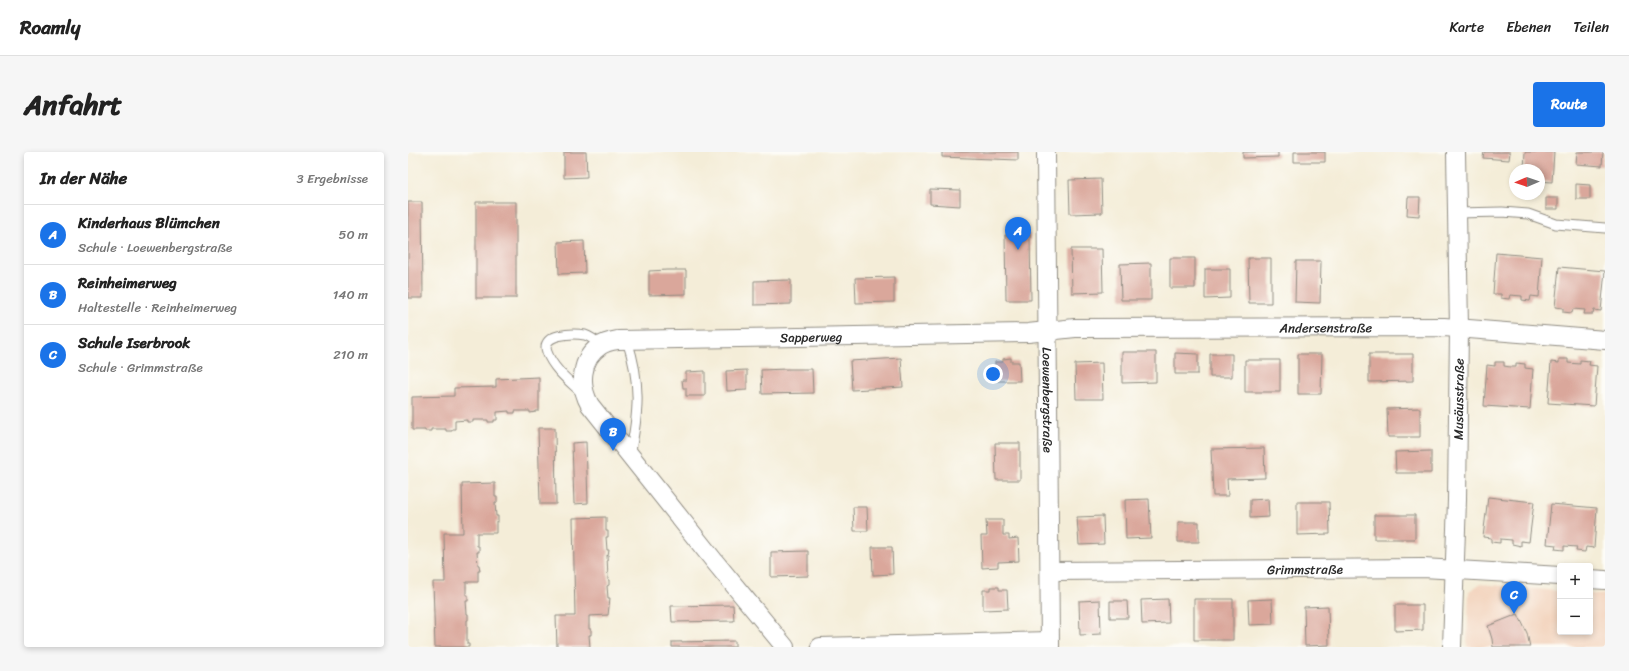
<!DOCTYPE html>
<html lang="de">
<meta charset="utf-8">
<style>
body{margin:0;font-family:Sriracha,sans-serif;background:#f6f6f6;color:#222}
.controls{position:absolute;right:12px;bottom:12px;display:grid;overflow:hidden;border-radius:4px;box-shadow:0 2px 6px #0003}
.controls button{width:36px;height:36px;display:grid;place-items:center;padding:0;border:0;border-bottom:1px solid #e0e0e0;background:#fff;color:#222;font:20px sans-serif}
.compass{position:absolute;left:1101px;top:12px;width:36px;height:36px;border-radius:50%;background:#fff;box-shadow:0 2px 6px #0003;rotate:268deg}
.you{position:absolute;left:585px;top:222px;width:14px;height:14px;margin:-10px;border:3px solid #fff;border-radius:50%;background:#1a73e8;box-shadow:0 0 0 6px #1a73e833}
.badge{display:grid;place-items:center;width:26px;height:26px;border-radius:50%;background:#1a73e8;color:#fff;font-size:13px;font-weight:700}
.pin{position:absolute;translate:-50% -33px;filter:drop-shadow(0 1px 2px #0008)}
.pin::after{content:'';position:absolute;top:21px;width:14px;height:12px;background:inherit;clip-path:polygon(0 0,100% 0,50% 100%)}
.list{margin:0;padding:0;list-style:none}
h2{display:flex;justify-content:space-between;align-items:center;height:52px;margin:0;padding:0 16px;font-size:17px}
h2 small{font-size:13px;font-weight:400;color:#767676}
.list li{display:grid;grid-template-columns:26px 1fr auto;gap:12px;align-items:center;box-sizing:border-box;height:60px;padding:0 16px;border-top:1px solid #e0e0e0}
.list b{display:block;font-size:15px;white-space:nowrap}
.list p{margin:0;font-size:13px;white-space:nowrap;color:#767676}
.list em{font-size:13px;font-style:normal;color:#767676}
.map{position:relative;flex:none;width:1197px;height:495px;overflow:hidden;border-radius:4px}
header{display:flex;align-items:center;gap:24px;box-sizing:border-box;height:56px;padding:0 20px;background:#fff;border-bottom:1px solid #e0e0e0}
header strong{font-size:19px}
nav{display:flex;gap:22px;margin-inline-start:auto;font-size:14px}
.intro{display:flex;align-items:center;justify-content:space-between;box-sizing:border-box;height:96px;padding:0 24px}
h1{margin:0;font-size:28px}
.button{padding:10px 18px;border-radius:4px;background:#1a73e8;color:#fff;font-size:14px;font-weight:700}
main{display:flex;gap:24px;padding:0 24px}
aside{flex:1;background:#fff;border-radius:4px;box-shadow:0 2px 6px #0003}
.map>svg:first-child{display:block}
.built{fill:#f3d4be}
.building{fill:#daa79b}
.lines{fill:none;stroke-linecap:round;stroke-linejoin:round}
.lane-casing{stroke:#908c82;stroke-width:11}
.street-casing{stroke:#908c82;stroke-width:20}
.lane{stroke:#fff;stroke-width:9}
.street{stroke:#fff;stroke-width:18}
.labels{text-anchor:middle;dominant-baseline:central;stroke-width:4;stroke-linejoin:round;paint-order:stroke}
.street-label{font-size:13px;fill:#2b2b2b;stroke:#fdfcf7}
</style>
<header>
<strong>Roamly</strong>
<nav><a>Karte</a><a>Ebenen</a><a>Teilen</a></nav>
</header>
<div class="intro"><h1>Anfahrt</h1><a class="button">Route</a></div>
<main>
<aside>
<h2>In der Nähe<small>3 Ergebnisse</small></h2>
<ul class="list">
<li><span class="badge">A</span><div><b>Kinderhaus Blümchen</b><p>Schule · Loewenbergstraße</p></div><em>50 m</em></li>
<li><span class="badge">B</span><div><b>Reinheimerweg</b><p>Haltestelle · Reinheimerweg</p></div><em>140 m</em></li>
<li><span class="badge">C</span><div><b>Schule Iserbrook</b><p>Schule · Grimmstraße</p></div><em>210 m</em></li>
</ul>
</aside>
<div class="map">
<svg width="1197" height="495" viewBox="0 0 1197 495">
<rect width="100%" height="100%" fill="#fdfcf7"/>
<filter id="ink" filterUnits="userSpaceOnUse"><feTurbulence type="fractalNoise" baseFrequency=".025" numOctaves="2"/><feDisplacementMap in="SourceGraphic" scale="8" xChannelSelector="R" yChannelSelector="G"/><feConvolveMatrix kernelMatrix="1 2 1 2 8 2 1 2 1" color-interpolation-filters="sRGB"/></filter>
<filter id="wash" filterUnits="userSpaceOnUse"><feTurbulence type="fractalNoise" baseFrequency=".012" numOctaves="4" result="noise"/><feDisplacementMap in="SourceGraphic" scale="16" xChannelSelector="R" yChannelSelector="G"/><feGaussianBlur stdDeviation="0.9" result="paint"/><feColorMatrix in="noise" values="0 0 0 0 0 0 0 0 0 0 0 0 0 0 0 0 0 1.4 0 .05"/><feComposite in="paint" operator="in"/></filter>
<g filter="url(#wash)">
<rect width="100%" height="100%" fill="#f4edd8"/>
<path class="built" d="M1072 432 1152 439V480H1182V442L1197 443V495H1059L1061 439Z"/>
<g id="blocks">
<path class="building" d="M156 0H178L179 25 156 26Z
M534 0H610V8L534 5Z
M835 0H870V5L835 6Z
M886 0H917V10H886Z
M1076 0H1102L1101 8 1075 6Z
M1117 0H1146L1144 30 1131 29V18H1116Z
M1169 0H1195L1194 14 1168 12Z
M693 27 694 61 662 62 661 28Z
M1168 32 1182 33V47H1168Z
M522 37 552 38V54L522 52Z
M1000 45H1012L1011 64 999 63Z
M1138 46H1150V57H1138Z
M0 50H14L15 146H0Z
M68 50H108V146H68Z
M606 77H613V82H622L623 148H598L597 83H606Z
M176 89 177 121 151 122 150 90Z
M663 97H694L695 140 664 141Z
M1088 101 1134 105 1131 145 1123 144 1122 149 1114 148V144L1102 143 1101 147 1093 146V142H1085Z
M762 106H787V136H762Z
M840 106H863V151H841Z
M888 109H913L912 151 887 150Z
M743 111V148H713L712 112Z
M1151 115 1197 119 1193 159 1186 158 1185 162H1176L1177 158 1165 157 1164 161 1155 160V156L1147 155Z
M797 117H822V146L797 147Z
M259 118H278V142L241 143V119Z
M486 125V150L448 151 447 126Z
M383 128V152L346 153V129Z
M714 200H748V230L714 231Z
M767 201 790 202V222H767Z
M802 202H824V225H802Z
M890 202H914L913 242H890Z
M961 202H1005V229L961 230Z
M493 206 495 235 444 238 442 209Z
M603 206V210H611L612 229H588L587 210H595V207Z
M1151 207H1160V211L1172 212V208L1182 209 1181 213 1189 214 1186 254 1140 251 1143 210 1151 211Z
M837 208H872V240H837Z
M1087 210H1096V214L1102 215H1108V211L1117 212V216L1125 217 1122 257 1076 254 1079 213 1087 214Z
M694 211 695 247H668L667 212Z
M379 217H404L405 241 354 242 353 218Z
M339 218V238L319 239 318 219Z
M297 219V244H278V236H275L274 228H278V220Z
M131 225V259H128V260L122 261V259H107V261H101V259L89 260V268H86V270H80V268H65V270H59V268L47 269V277H44V279H38V277H23V279H17V278H4V245L46 244V236L88 235V227Z
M1012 256V285H980L979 257Z
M130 276H147L148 352H132Z
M178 290 180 351 166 352 164 291Z
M587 291H612V328H588Z
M856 296 857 326 819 327 820 344H805L803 297Z
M1023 299V321H988L987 300Z
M87 331V345H89V351H87L88 364H90V370L88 369V381H69V394H71V400H69L70 413H71L72 419H70V430H58V443H60V449H58L59 462H60V468H59V492H61V495H27L25 430H37L36 381H55L54 332Z
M1080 345 1126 350 1121 390 1113 389V394L1104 392V388L1092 387V391L1083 390V386L1075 385Z
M741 347 743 386 718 387 717 348Z
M860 347 861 365 842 366V348Z
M889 350H921L922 382 889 383Z
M1143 352 1189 356 1186 396 1178 395 1177 400 1168 399 1169 395 1156 394V398L1147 397 1148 393 1139 392Z
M445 355H459L460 379H446Z
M966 363H1007V387H966Z
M695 364 696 392 671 393 669 365Z
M198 365V379H200V385H198L199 398H201L200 404 199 403 200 428H201V433L199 434 200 446H202L200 463 181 464V477H183V483H181L182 495H149L148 464H167L165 366Z
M578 368H595V383H601V387L610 386 611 409 590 410V415L574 416 573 384H579Z
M770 370H791V390H770Z
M464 395H484L485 422 465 423Z
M400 399V424L363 425V400Z
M583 435H591V438H599L600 457 575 458V438H583Z
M760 447 761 471 734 472 733 448Z
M786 447H825V488H786Z
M864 447 865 472 841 473 840 448Z
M692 448 693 482 672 483 671 449Z
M702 449H719L720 466H702Z
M325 453 326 469 264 470 263 454Z
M987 453H1015V478L987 479Z
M920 454 921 493 897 494 896 455Z
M1110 462 1119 481 1122 495H1085L1084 487 1080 474Z
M327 489V495H264V490Z"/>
</g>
</g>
<g filter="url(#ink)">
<use href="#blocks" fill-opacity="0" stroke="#908c82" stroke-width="1"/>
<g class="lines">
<g class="lane-casing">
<path id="lane" d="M1049 61 1094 60 1120 62 1148 72 1197 76
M219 188C233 231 231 259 222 303
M175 242C162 230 145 217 139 200 132 181 166 181 177 183 183 185 188 189 193 193"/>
</g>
<g class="street-casing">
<g id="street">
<path id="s1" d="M638 0 642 495"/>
<path id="s2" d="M642 419 1015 416 1152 424"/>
<path d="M1182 427 1197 428"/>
<path id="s3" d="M377 495 307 410 182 253C171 234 172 207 192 194 197 190 204 189 210 188L620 181 667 176 1036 175 1197 188"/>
<path d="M412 495 642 489"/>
<path id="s4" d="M1044 495 1049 348 1051 176 1048 0"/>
</g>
</g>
<use href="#lane" class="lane"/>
<use href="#street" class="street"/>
</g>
</g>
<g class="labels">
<g class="street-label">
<text stroke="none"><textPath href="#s3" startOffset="1104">Andersenstraße</textPath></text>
<text stroke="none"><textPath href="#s3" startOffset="589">Sapperweg</textPath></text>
<text stroke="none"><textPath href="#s1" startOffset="248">Loewenbergstraße</textPath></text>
<text stroke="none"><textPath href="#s4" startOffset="248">Musäusstraße</textPath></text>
<text stroke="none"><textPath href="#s2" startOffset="255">Grimmstraße</textPath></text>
</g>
</g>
</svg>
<div class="controls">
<button>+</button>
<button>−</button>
</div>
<svg class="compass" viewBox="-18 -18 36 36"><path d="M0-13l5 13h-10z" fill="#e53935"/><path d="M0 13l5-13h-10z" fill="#767676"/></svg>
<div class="you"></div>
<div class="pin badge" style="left:610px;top:98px">A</div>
<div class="pin badge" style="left:205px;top:299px">B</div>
<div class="pin badge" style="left:1106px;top:462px">C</div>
</div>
</main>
